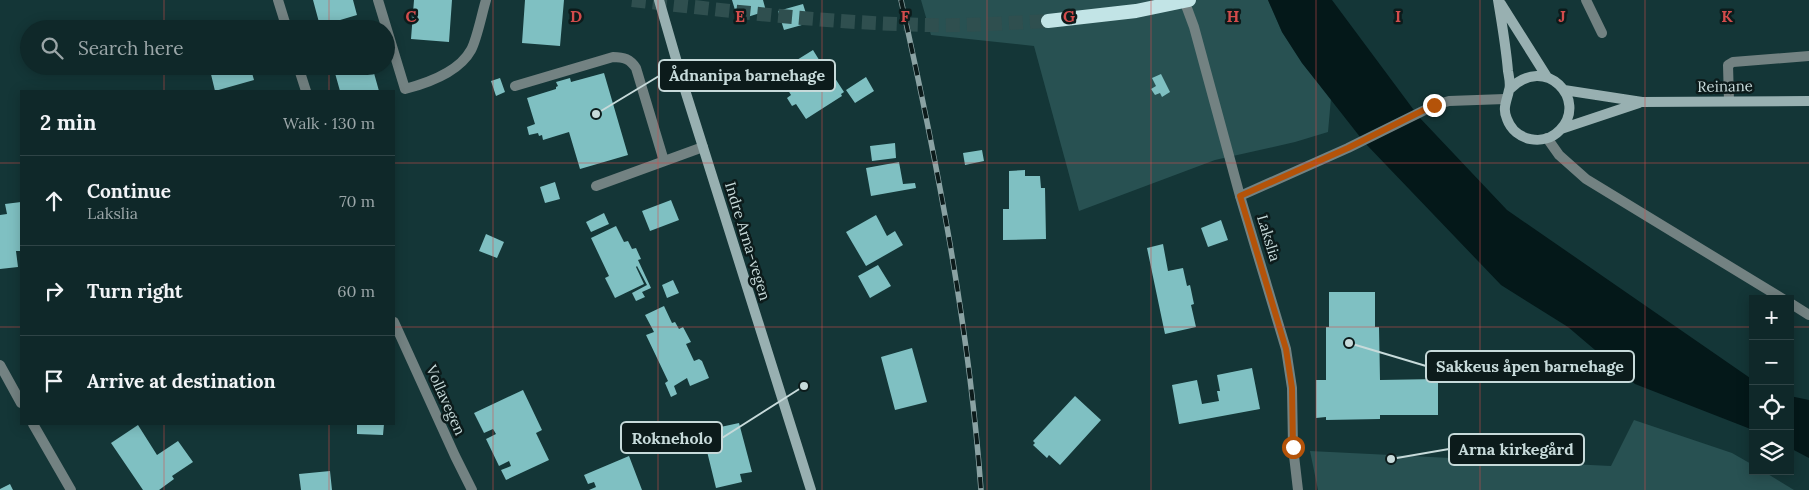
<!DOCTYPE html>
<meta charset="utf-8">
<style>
body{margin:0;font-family:Lora,serif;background:#1d3435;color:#f1f3f6}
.controls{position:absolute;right:15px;bottom:15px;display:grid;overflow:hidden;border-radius:0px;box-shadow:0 2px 12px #0003}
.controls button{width:45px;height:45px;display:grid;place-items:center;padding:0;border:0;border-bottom:1px solid #2f4446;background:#0f2829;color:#f1f3f6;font:25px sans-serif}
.stop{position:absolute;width:15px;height:15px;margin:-11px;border:4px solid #b45309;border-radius:50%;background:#fff}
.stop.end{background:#b45309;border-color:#fff;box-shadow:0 1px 5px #0008}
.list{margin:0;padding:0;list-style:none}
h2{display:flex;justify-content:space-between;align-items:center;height:65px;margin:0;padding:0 20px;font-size:21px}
h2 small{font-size:16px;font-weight:400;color:#9ba6a8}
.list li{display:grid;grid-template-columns:32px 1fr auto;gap:15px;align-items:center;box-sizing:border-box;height:90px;padding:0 20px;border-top:1px solid #2f4446}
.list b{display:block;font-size:19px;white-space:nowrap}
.list p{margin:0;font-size:16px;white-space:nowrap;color:#9ba6a8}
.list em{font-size:16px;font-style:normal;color:#9ba6a8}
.icon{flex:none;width:28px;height:28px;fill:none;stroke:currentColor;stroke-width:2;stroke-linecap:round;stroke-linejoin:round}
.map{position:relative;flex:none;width:1809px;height:490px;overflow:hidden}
.search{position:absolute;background:#0f2829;box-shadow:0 2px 12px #0003;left:20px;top:20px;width:375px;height:55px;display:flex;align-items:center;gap:12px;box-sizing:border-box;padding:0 18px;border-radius:28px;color:#9ba6a8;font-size:19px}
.panel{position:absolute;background:#0f2829;box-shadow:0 2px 12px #0003;left:20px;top:90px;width:375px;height:335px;border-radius:0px}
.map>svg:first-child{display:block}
.green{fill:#285152}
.water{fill:#041819}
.building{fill:#7fc0c2}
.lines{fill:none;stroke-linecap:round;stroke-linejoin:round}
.trunk-tunnel{stroke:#2f4f4f;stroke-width:14;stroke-dasharray:14 7;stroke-linecap:butt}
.service{stroke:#738282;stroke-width:10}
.minor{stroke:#738282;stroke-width:10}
.tertiary{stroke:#738282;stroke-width:10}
.secondary{stroke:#98b0b1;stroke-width:10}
.trunk{stroke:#c2e4e6;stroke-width:14}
.rail-casing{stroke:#8aa2a3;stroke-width:5.5}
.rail{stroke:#0c1b1b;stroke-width:4;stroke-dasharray:11;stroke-linecap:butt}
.route{stroke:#b45309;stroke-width:6}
.grid{fill:none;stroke:#d34c4c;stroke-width:1;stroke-opacity:0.55}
.labels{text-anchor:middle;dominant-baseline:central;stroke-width:5;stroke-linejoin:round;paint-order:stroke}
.street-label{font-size:15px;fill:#c7dada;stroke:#0c1b1b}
.grid-label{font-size:16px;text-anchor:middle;font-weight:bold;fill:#d34c4c;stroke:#0c1b1b;stroke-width:5;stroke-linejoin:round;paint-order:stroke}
.leader{fill:none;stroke:#c7dada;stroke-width:2}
.callout-dot{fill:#c7dada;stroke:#0c1b1b;stroke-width:2}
.callout{fill:#0c1b1b;stroke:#c7dada;stroke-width:2}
.callout-label{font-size:16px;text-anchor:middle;font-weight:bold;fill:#c7dada}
</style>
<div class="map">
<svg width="1809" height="490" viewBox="0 0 1809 490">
<rect width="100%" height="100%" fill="#143637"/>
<path class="green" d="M921 0H1268L1282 32 1302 63 1331 98 1328 132 1295 142 1215 160 1079 211 1034 46 931 35Z
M1634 420 1732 453 1753 465V471H1763L1794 490H1318L1310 451 1611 466Z"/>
<path class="water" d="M1268 0H1332L1419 117 1507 210 1753 380V430L1635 384 1568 327 1501 285 1364 142 1302 63 1282 32Z
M1790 396 1809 400V458L1790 448Z"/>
<path class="building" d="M313 0H353L357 15 320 26Z
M414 0H452L449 42 411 39Z
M525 0H564L560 46 522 43Z
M732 0H763L766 11 738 20Z
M803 4 809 23 784 30 778 11Z
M813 50 826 71 829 69 844 92 841 94 842 96 806 119 796 104 792 106 787 98 791 95 783 82 793 76 790 71 795 68 792 63Z
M209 66H250L254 80 215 91Z
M333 66H372L379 91H340Z
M604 73 628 155 580 169 569 132 543 140 542 135 539 136 538 133 529 135 527 127 535 124 527 98 556 89V87L558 86 556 82 570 78 571 82Z
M1161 74 1170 92 1162 97 1160 93 1155 95 1151 89 1156 86 1152 78Z
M866 77 874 91 855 103 846 90Z
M500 78 505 92 496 96 491 81Z
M895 143 896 158 872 161 870 146Z
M982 150 984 161 965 165 963 153Z
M899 162 903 184 915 183 916 188 871 196 866 168Z
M1025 170V176H1040L1041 188H1045L1046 239 1003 240V209H1009V171Z
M555 182 560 199 545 203 540 187Z
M671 200 679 220 650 231 642 211Z
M21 202V251H16L18 267 0 269V215L7 214 5 204Z
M604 213 609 224 591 232 586 222Z
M876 215 887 236 895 231 903 245 866 266 846 232Z
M1221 220 1228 240 1208 247 1201 228Z
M616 226 624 242 628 241 632 249 636 248 641 259 638 260 651 288 642 292 645 297 636 301 632 293 647 285 637 266 636 267 644 284 615 298 605 278 609 276 591 238Z
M486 234 504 242 497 258 479 251Z
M1163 244 1168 271 1183 268 1187 286 1190 285 1194 304 1191 305 1196 327 1165 334 1147 248Z
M878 265 891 286 870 298 858 276Z
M673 280 679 293 667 298 662 285Z
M1329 292H1375V327H1379L1380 380 1438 379V415H1380V419L1326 420V417L1316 418V380H1326V327H1329Z
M664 306 672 323 675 322 679 329 683 327 691 342 686 344 694 361 699 359 702 361 709 378 690 386 687 378 674 386 677 394 671 397 665 383 668 381 646 335 654 332 645 315Z
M912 348 927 402 895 410 881 357Z
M1252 368 1260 409 1179 424 1172 385 1197 380 1202 404 1219 401 1217 391H1220L1217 375Z
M523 390 542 430 536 433 549 460 506 480 501 470 511 466 509 461 499 466 486 439 496 434 493 429 484 433 474 413Z
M1075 396 1101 420 1060 465 1049 455 1047 458 1033 445 1035 443 1033 441Z
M739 423 752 472 740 474 742 482 716 488 702 431Z
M357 424H384L383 435 357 434Z
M138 425 157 455 178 441 193 462 172 476 174 479 159 490H143L111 443Z
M629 456 642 490H589L596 487 594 482 588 484 584 475Z
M330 471 332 490H301L299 474Z
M10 484 13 490H0V489Z"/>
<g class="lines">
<path class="trunk-tunnel" d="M632 0C730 11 828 23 927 25 967 26 1008 23 1048 21"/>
<path class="service" d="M1586 0 1602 33
M515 86 613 57C624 57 630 59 636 68L664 161
M1729 101 1728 65 1733 62 1809 56
M1547 138 1559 155 1586 179 1783 299
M596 186 703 147
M1790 303 1809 315"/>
<path class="minor" d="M278 0 287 29
M378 0 405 89C428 83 459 72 471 50 477 39 482 13 486 0
M1184 0 1194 27 1240 196 1286 349 1292 388 1293 447 1298 490
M298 66 306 91
M394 322 455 456 472 490"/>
<path class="tertiary" d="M1240 196 1348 148 1435 105 1449 101 1505 99
M0 365 21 403
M33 424 71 490"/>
<path class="secondary" d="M659 0 685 90 811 490
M1498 0C1502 24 1506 47 1508 71 1509 77 1511 85 1509 90 1507 101 1502 108 1507 119 1515 141 1544 147 1560 130 1589 100 1545 53 1510 89
M1501 4 1547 77
M1564 90 1642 102 1809 101
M1561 129 1639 103"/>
<path class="trunk" d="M1048 21 1136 11 1189 0"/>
<g class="rail-casing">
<path id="rail" d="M901 0C937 162 969 325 981 490"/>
</g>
<use href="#rail" class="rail"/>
</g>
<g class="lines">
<path class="route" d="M1293 447 1292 388 1286 349 1240 196 1348 148 1434 105"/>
</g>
<path class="grid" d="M164 0V29M329 0V29M493 0V490M658 0V490M822 0V490M987 0V490M1151 0V490M1316 0V490M1480 0V490M1645 0V490M164 66V91M329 66V91M0 163H21M394 163H1809M0 327H21M394 327H1753M1790 327H1809M164 424V490M329 424V490"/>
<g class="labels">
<g class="street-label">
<text transform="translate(1725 86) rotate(-1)">Reinane</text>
<text transform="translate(1269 238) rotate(73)">Lakslia</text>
<text transform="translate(748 241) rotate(73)">Indre Arna-vegen</text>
<text transform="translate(446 400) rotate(66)">Vollavegen</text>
</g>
</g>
<g class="grid-label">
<text x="411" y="22">C</text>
<text x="576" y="22">D</text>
<text x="740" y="22">E</text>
<text x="905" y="22">F</text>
<text x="1069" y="22">G</text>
<text x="1233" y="22">H</text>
<text x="1398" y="22">I</text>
<text x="1562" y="22">J</text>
<text x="1727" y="22">K</text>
</g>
<path class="leader" d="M596 114L659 76M1349 343L1426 366M804 386L722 438M1391 459L1449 449"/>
<g class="callout-dot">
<circle cx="596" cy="114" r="5"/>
<circle cx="1349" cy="343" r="5"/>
<circle cx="804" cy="386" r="5"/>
<circle cx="1391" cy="459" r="5"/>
</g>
<g class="callout">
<rect x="659" y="60" width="176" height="31" rx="5"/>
<rect x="1426" y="351" width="208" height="31" rx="5"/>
<rect x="621" y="422" width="101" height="31" rx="5"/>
<rect x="1449" y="434" width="135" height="31" rx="5"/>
</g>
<g class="callout-label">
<text x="747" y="81">Ådnanipa barnehage</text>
<text x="1530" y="372">Sakkeus åpen barnehage</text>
<text x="672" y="444">Rokneholo</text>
<text x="1516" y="455">Arna kirkegård</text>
</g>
</svg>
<div class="controls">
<button>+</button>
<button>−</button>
<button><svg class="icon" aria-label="locate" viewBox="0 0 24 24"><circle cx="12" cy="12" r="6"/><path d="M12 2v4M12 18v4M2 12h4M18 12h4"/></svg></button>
<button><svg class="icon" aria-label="layers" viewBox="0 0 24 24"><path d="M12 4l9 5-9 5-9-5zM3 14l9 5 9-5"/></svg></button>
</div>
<div class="stop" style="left:1293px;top:447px"></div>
<div class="stop end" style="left:1434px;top:105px"></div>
<div class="search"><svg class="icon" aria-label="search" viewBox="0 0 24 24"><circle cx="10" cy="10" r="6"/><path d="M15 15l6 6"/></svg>Search here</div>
<section class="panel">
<h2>2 min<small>Walk · 130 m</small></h2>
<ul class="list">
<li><svg class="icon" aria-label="ahead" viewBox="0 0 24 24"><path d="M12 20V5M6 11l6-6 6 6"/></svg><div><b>Continue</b><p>Lakslia</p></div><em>70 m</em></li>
<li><svg class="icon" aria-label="right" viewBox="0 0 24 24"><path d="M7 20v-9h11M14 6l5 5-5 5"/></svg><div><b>Turn right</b></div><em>60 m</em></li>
<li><svg class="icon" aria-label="arrive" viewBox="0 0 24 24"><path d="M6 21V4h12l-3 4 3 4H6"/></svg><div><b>Arrive at destination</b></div></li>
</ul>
</section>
</div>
